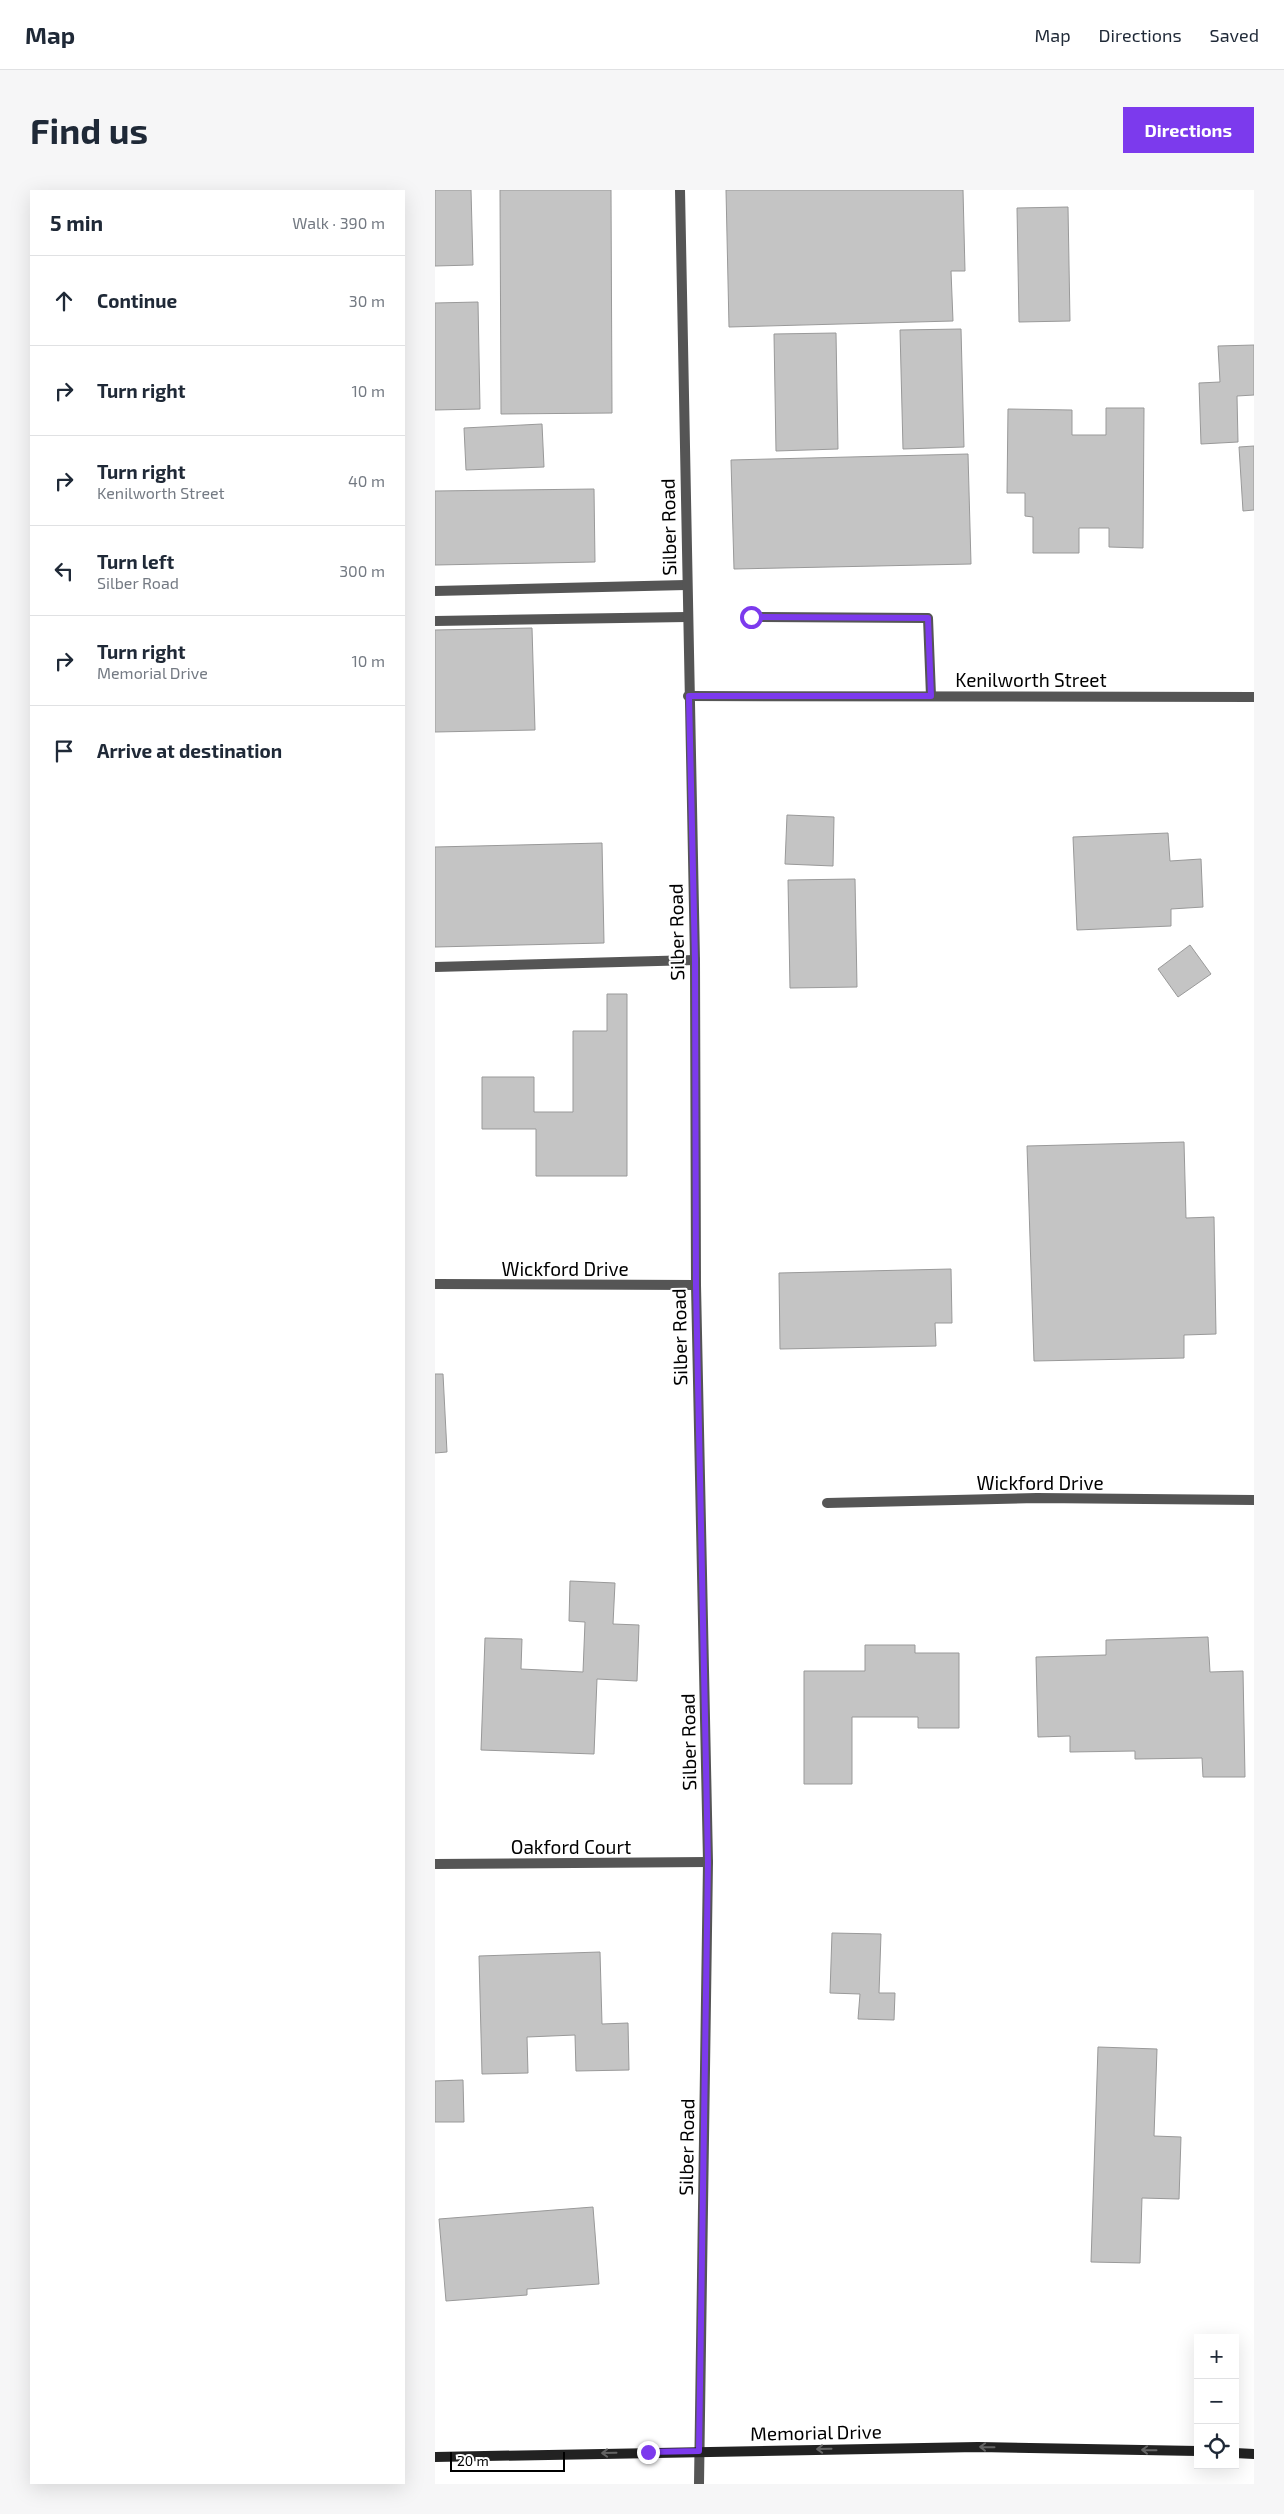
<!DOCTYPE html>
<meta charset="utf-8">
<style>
body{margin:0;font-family:"Exo 2",sans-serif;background:#f6f6f7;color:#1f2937}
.controls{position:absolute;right:15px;bottom:15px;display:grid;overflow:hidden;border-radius:0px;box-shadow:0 5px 20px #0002}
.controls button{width:45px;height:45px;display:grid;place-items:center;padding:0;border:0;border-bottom:1px solid #e0e1e3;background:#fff;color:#1f2937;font:25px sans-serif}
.scale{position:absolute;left:15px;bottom:12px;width:115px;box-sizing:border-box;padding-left:5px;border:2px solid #000;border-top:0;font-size:14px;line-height:18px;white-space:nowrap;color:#000;-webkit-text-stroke:4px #fff;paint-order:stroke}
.stop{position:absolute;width:15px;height:15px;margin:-11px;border:4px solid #7c3aed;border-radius:50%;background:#fff}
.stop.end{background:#7c3aed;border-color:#fff;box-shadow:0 1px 5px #0008}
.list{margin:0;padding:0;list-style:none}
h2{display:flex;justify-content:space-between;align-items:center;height:65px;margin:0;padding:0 20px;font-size:21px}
h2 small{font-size:16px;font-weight:400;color:#747a83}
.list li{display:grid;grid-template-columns:32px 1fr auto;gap:15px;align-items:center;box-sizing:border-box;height:90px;padding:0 20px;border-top:1px solid #e0e1e3}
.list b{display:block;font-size:19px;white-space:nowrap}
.list p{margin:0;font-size:16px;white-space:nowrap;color:#747a83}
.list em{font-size:16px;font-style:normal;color:#747a83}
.icon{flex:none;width:28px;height:28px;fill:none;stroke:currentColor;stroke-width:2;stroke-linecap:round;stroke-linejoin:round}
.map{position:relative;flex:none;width:819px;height:2294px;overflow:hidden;border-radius:0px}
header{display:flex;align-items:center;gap:30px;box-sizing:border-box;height:70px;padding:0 25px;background:#fff;border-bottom:1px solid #e0e1e3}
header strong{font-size:24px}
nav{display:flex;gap:28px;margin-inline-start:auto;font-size:18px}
.intro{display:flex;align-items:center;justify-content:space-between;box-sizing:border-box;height:120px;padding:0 30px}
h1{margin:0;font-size:35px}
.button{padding:12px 22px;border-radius:0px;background:#7c3aed;color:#fff;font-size:18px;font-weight:700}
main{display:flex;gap:30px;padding:0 30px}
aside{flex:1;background:#fff;border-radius:0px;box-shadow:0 5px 20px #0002}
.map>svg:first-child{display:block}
.building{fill:#c4c4c4;stroke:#999}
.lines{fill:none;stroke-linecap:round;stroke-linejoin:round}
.service{stroke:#555;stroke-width:10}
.minor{stroke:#555;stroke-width:10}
.tertiary{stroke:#555;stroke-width:10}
.secondary{stroke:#222;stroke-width:10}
.oneway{stroke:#646464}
.route{stroke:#7c3aed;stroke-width:6}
.labels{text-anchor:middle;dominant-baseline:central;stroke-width:4;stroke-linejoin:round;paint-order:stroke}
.street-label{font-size:19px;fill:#000;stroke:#fff}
</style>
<header>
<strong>Map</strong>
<nav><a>Map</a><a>Directions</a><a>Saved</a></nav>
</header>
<div class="intro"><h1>Find us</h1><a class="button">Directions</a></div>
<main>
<aside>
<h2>5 min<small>Walk · 390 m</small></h2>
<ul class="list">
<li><svg class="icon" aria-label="ahead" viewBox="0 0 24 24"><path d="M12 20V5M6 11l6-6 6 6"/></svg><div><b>Continue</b></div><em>30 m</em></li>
<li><svg class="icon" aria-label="right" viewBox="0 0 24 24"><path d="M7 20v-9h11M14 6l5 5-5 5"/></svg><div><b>Turn right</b></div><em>10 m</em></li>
<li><svg class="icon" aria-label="right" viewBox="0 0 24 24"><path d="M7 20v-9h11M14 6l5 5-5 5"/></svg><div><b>Turn right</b><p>Kenilworth Street</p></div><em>40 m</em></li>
<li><svg class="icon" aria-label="left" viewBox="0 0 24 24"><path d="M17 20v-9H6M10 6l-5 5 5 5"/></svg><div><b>Turn left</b><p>Silber Road</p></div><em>300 m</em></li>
<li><svg class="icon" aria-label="right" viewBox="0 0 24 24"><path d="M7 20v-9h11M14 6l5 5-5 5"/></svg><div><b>Turn right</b><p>Memorial Drive</p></div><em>10 m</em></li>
<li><svg class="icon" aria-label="arrive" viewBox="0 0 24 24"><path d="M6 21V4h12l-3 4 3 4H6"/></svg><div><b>Arrive at destination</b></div></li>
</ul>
</aside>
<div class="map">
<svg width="819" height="2294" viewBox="0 0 819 2294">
<rect width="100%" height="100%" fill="#fff"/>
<path class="building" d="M0 0H36L38 75 0 76Z
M65 0H176L177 223 66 224Z
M291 0H528L530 81H516L518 131 294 137Z
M633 17 635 131 584 132 582 18Z
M43 112 45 219 0 220V113Z
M526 139 529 257 468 259 465 140Z
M401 143 403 259 341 261 339 144Z
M819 155V205L802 206 803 252 766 254 764 193 785 192 783 156Z
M671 218H709L708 358 674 357V338H644V363H598V327L590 326V303H572L573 219 637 220V245H671Z
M107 234 109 277 31 280 29 238Z
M819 256V320L808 321 804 257Z
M533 264 536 374 299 379 296 270Z
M159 299 160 372 0 375V301Z
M97 438 100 540 0 542V440Z
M352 625 399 627 398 676 350 674Z
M733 643 735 671 766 669 768 717 736 719V736L642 740 638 647Z
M167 653 169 753 0 757V657Z
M420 689 422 797 355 798 353 690Z
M755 755 776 784 743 807 723 779Z
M172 804H192V986H101V939H47V887H99V922H138V841H172Z
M749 952 751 1028 779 1027 781 1144 749 1145V1168L599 1171 592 956Z
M516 1079 517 1133H500L501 1156 345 1159 344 1083Z
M0 1184H8L12 1262 0 1263Z
M135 1391 180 1393 178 1434 204 1435 202 1491 162 1489 159 1564 46 1560 50 1448 87 1449 86 1479 148 1482 150 1432 134 1431Z
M773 1447 775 1482 808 1481 810 1587H768L767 1568 700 1569V1561L635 1562V1546L603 1547 601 1467 671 1465V1450Z
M430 1455H480V1463H524V1538H483V1527H417V1594H369V1481H430Z
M397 1743 446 1744 444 1803H460L459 1830 423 1829 425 1804 395 1803Z
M165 1762 167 1834 193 1833 194 1880 141 1881 140 1845 92 1847 93 1883 47 1884 44 1766Z
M663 1857 722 1859 719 1946 746 1947 744 2009 707 2008 705 2073 656 2072Z
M28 1890 29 1932H0V1891Z
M158 2017 164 2094 92 2099V2105L11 2111 4 2029Z"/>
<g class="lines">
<path class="service" d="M0 401 251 395
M316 427 493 428 496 506
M0 431 252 427
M0 777 260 770"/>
<path class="minor" d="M253 506 819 507
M0 1094 261 1095
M392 1313 602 1308 819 1310
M0 1674 273 1672"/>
<path class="tertiary" d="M245 0 260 770 261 1095 273 1672 264 2294"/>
<path class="secondary" d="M800 2263 819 2264
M0 2267 543 2257 763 2261"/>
</g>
<defs><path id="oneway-shaft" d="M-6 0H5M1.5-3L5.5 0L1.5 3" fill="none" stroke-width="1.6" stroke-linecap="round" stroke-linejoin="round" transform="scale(1.25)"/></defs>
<g class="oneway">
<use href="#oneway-shaft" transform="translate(552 2257) rotate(-179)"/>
<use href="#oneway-shaft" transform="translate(389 2259) rotate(179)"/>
<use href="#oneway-shaft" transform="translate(714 2260) rotate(-179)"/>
<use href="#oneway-shaft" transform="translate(174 2263) rotate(179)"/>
</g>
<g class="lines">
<path class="route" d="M213 2262 264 2261 273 1672 261 1096 260 770 254 506H496L493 428 316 427"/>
</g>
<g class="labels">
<g class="street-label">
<text transform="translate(233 337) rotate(-91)">Silber Road</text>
<text x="596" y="489">Kenilworth Street</text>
<text transform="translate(241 742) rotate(-91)">Silber Road</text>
<text x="130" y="1078">Wickford Drive</text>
<text transform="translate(244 1147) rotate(-91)">Silber Road</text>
<text x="605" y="1292">Wickford Drive</text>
<text transform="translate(253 1552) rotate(-91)">Silber Road</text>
<text x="136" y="1656">Oakford Court</text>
<text transform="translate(251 1957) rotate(-89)">Silber Road</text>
<text transform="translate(381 2242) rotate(-1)">Memorial Drive</text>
</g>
</g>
</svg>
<div class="controls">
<button>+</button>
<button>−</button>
<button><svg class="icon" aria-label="locate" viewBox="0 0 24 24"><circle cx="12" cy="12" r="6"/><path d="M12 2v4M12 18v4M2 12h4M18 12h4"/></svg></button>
</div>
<div class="scale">20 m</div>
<div class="stop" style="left:316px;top:427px"></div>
<div class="stop end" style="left:213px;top:2262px"></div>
</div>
</main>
